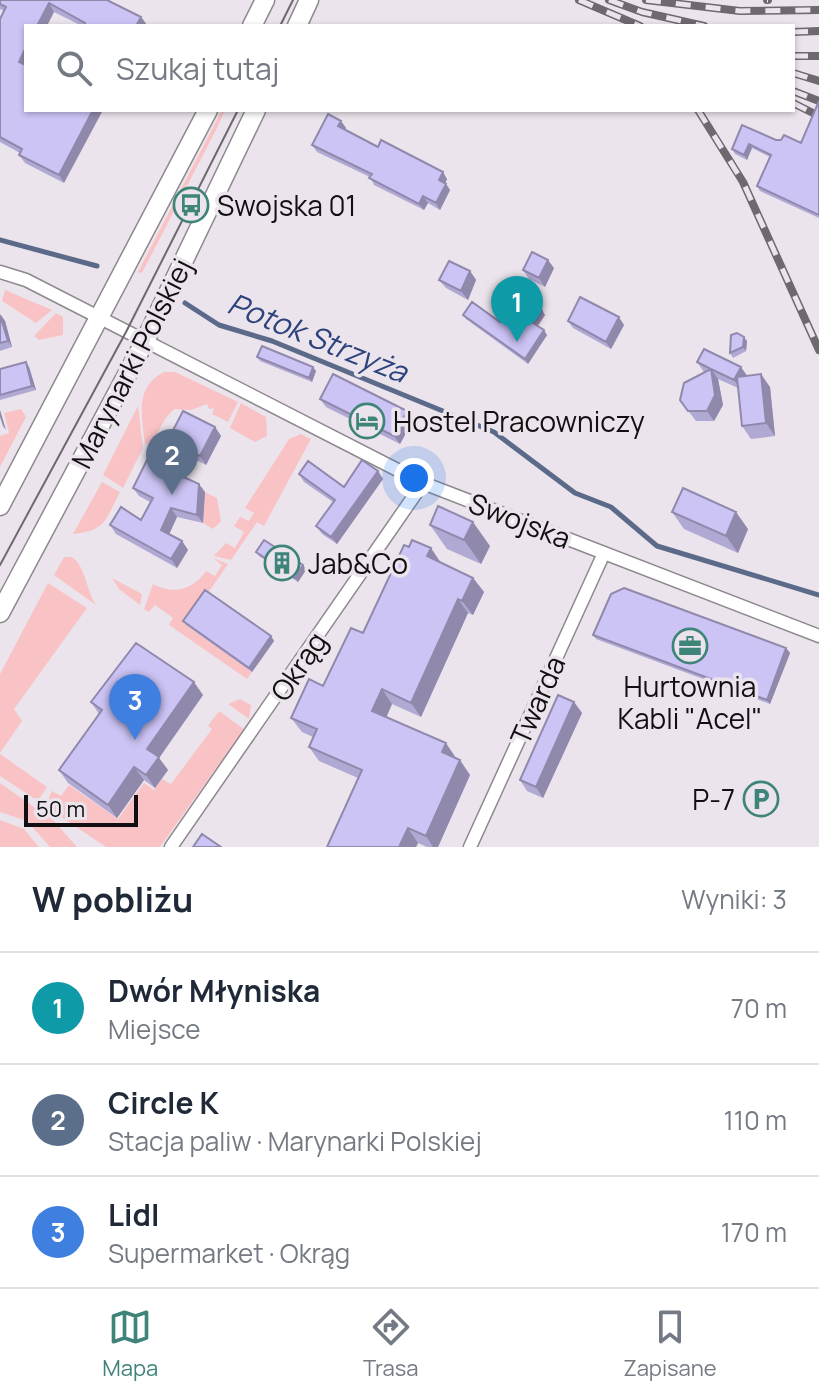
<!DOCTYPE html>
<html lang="pl">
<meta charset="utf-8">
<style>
body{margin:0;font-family:Manrope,sans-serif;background:#f6f6f7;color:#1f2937}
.scale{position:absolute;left:24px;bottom:20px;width:114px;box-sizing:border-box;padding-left:8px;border:4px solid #110f11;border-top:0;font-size:22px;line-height:28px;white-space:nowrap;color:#110f11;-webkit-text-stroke:6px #ebe4ec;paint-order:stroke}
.you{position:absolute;left:414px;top:478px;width:28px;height:28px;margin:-20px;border:6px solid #fff;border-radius:50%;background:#1a73e8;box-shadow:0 0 0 12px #1a73e833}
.badge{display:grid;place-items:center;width:52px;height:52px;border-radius:50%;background:#3f8479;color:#fff;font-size:26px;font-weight:700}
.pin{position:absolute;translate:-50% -66px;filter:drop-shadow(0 2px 4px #0008)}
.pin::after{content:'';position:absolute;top:42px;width:28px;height:24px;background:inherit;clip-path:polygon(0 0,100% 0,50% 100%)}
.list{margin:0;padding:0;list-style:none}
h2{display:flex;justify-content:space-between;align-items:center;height:104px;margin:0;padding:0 32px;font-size:34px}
h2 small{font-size:26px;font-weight:400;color:#747a83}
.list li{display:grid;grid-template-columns:52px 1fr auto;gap:24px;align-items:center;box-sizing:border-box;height:112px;padding:0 32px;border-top:2px solid #e0e1e3}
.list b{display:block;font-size:30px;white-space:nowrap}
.list p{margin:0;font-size:26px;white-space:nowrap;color:#747a83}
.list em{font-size:26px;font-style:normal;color:#747a83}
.icon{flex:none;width:44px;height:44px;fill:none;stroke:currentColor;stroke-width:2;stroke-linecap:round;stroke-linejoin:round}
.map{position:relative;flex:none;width:819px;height:847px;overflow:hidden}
.search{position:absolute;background:#fff;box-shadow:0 2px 6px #0004;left:24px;right:24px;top:24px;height:88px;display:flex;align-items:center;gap:20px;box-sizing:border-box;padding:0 28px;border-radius:0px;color:#747a83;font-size:30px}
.sheet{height:440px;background:#fff}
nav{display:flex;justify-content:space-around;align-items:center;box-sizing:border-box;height:112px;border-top:2px solid #e0e1e3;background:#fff;font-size:22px;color:#747a83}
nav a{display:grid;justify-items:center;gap:4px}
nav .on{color:#3f8479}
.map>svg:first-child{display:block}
.green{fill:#f9c3c5}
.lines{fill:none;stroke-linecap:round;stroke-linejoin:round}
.stream{stroke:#5c6a89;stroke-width:5}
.minor-casing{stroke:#8d888e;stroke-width:15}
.secondary-casing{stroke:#8d888e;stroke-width:21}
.minor{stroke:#fff;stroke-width:12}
.secondary{stroke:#fff;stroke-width:18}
.tram{stroke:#6d696e;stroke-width:2}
.rail-casing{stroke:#6d696e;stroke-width:8}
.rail{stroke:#ebe4ec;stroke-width:5;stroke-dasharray:15;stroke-linecap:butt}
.wall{fill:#b0a9d4}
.shaded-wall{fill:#9089ac}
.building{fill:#cdc4f6;stroke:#9089ac;stroke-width:2}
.labels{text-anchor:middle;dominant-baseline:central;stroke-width:7;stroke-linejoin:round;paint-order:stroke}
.poi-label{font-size:28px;fill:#110f11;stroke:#ebe4ec;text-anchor:start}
.street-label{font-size:28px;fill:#110f11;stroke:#ebe4ec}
.water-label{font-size:30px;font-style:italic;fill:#2c437c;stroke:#ebe4ec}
</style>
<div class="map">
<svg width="819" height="847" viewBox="0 0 819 847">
<rect width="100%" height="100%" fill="#ebe4ec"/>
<path class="green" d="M222 110H225L218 126 142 273 138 272Z
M5 290 52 310 36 323 2 301Z
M56 313 63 317V335L39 340 34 336Z
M164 372H175L238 402 228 422 212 414 214 408 209 409 207 404 191 410 175 409C161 418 161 436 145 445 142 417 134 387 164 372Z
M241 403 266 417 267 436 255 442 230 428Z
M138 406 143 448 123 488 103 475Z
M21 409 26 417 0 467V436L9 433 4 413Z
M301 434 311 439 264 526 257 522 231 560 214 556 226 543 235 548 244 532 234 526 240 517 249 521 254 513 245 508 289 439Z
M102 482 120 492C106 519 106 531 73 534Z
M205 492 217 498 221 521 213 529 203 523Z
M64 557H72C86 567 86 590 96 605L54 575Z
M213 558 228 564 186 625 252 672 247 679 169 625 173 618 155 605 149 612 144 609 153 584C173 595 193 590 206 571L215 576 222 565Z
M112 578 142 594 140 605 119 589Z
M48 583 87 608 14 709 22 721 0 753V674Z
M240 699 251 705 249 719 228 704Z
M219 711 244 729 160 847H106L45 806 52 791 61 796 69 785 118 819 144 783 154 790 162 779 171 784 212 729 208 726Z
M0 754 47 787 38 801 0 776Z
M0 783 54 821 77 847H50L27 821 0 812Z
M0 820 24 829 39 847H0Z"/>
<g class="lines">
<path class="stream" d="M0 240 97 266
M185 303 219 325 272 341 494 432 575 493 611 507 657 546 819 595"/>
<g class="minor-casing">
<path id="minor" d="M0 272 26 280 423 483 819 636
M171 847 423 483
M470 847 604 553"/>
</g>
<g class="secondary-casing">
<path id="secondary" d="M252 26 265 0
M297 26 309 0
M0 506 208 110
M0 613 145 341 256 110"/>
</g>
<use href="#minor" class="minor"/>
<use href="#secondary" class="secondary"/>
<path class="tram" d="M280 26 293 0
M0 565 126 332 238 110"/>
<g class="rail-casing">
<path id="rail" d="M579 0 640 26
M609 0 642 12 704 26
M646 0 740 11 819 10
M767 0H768
M793 32 819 31
M793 56H819
M793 73 819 81
M793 91 819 101
M793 103 817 115
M698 110 743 182 819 350"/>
</g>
<use href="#rail" class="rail"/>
</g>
<path class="wall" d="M0 0H107L141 17 147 25 82 26 54 12 26 26V110L64 183 25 163 19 155 20 153 0 142V19L4 11 0 9Z
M819 101V218L760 191 757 186 770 157 752 148 747 160 735 154 732 149 742 125 776 140 801 143Z
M341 121 346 128 345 130 378 147 447 179 445 183 450 190 440 210 428 203 424 210 374 185 370 177 317 152 312 145Z
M554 268 545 287 529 279 523 270Z
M470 271 476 280 468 300 446 288 439 280Z
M520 314 545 315 538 326 547 335 528 364 466 319 463 315 500 322Z
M0 315 5 321 12 347 0 351Z
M568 321 624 325 611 349 573 328Z
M747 341 746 351 733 358 730 353Z
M257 357 316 371 312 382 260 361Z
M697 362 747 376 770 387 775 436 751 439 742 426 738 388 718 379 723 405 714 421H696L680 400 704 372Z
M29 367 36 390 0 400V369Z
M320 399 407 411 413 420 400 444 326 407Z
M215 427 221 436 206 465 174 449 168 440Z
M378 471 383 479 337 544 322 534 316 526 333 502 304 482 299 474 344 487Z
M133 488 205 492 203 523 177 517 169 534 182 541 188 550 177 568 116 534 110 525 141 520 150 502 139 496Z
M672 512 748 529 738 553 684 529Z
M430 525 490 546 481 564 447 549Z
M256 552 303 565 306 570 298 582 259 556Z
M440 562 473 578 484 592 473 615 468 613 421 717 392 704 386 717 456 758 470 775 438 847H427L418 843 416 847H327L358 778 319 761 309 747 313 737 302 732 291 718 323 686 363 633Z
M183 621 271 636 274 641 252 672 186 625Z
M593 635 786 648 790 653 770 704 596 639Z
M203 695 159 758 168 770 155 788 144 780 117 818 68 783 59 770 99 714 91 702Z
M574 702 582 713 543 798 527 791 520 780Z"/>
<path class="shaded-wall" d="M49 3 54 12 47 26H37Z
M141 17 147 25 146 26H136Z
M26 47V67L19 62Z
M93 110H103L64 183 59 175Z
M341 121 346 128 343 133 338 126Z
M749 144 752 148 747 160 744 155Z
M443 172 447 179 444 187 439 180Z
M446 184 450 190 440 210 436 203Z
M423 196 428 203 424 210 419 204Z
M548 260 554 268 545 287 539 278Z
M470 271 476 280 468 300 461 291Z
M539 305 545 315 536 328 533 323Z
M1 315 5 321 12 347 8 341Z
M619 317 624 325 611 349 606 342Z
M544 330 547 335 528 364 525 359Z
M744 337 747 341 746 351 743 347Z
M26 362 29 367 36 390 32 386Z
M313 367 316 371 312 382 309 378Z
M741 367 748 377 741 390 734 380Z
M711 369 718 379 723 405 714 421 707 411Z
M761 374 770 387 775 436 766 423Z
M0 410 6 430 3 426 0 417Z
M407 411 413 420 400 444 394 436Z
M215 427 221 436 206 465 200 456Z
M378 471 383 479 337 544 331 537Z
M199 484 205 492 203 523 197 515Z
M171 508 177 517 167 539 161 530Z
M736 512 748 529 738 553 726 536Z
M473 522 490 546 481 564 464 540Z
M182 541 188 550 177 568 171 559Z
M431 548 441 563 427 556Z
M303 565 306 570 298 582 295 578Z
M473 578 484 592 473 615 462 601Z
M458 599 468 613 421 717 411 703Z
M271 636 274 641 252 672 249 668Z
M786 648 790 653 770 704 767 700Z
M194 682 203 695 159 758 168 770 155 788 146 775 147 749Z
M382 689 392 704 383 725 372 711Z
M574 702 582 713 543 798 536 787Z
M446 743 456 758 452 766 442 752Z
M460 760 470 775 438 847H433L426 836Z
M134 767 144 780 117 818 108 805Z
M408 828 418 843 416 847H399Z"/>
<path class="building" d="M0 0H107L141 17 136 26H84L85 23 49 3 37 26H26V47L19 62 26 65V110H93L59 175 19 155 22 149 0 137V19L6 7 0 4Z
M819 101V215L757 186 771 155 749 144 744 155 732 149 742 125 776 140H781L784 135 801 143Z
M328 114 341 121 338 126 378 147 381 140 443 172 439 180 446 184 436 203 423 196 419 204 369 178 372 174 312 145Z
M532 252 548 260 539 278 523 270Z
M449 261 470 271 461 291 439 280Z
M580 297 619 317 606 342 568 321Z
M536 300 542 311 533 323 544 330 525 359 463 315 472 302 500 322 509 307 520 314 529 302Z
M0 315 8 341 0 343Z
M737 333 744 337 743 347 730 353 731 335Z
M262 346 313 367 309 378 257 357Z
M704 349 741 367 734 380 711 369 715 395 707 411H688L680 400 684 383 711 369 697 362Z
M26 362 32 386 0 395V369Z
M333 374 407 411 394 436 320 399Z
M761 374 766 423 742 426 737 377Z
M183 411 215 427 200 456 168 440Z
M147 460 199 484 197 515 171 508 161 530 182 541 171 559 110 525 121 507 141 520 153 498 133 488Z
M362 460 378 471 331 537 316 526 335 500 299 474 308 461 344 487Z
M683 488 736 512 726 536 672 512Z
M438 506 473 522 464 540 430 525Z
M264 540 303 565 295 578 256 552Z
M412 540 431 548 427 556 473 578 462 601 458 599 411 703 382 689 372 711 446 743 442 752 460 760 426 836 408 828 399 847H327L362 770 309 747 317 729 291 718 309 679 323 686 351 628 363 633 404 545 409 547Z
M624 588 786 648 767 700 593 635 611 594Z
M205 590 271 636 249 668 183 621Z
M136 643 194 682 147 749 159 757 146 775 134 767 108 805 59 770 102 710 91 702Z
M558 695 574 702 536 787 520 780Z
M202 834 221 847H193Z"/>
<defs>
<g id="bus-ring" transform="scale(1.8)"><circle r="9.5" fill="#ebe4ec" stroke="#3f8479" stroke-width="1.5"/><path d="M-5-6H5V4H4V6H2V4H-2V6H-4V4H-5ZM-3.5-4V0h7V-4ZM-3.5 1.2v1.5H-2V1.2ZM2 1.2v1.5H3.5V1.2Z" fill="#3f8479"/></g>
<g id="hotel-ring" transform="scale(1.8)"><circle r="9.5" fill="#ebe4ec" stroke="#3f8479" stroke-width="1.5"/><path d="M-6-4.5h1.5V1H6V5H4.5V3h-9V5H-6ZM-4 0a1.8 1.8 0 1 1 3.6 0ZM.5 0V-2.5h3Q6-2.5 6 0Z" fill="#3f8479"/></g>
<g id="building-ring" transform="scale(1.8)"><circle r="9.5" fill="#ebe4ec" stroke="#3f8479" stroke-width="1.5"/><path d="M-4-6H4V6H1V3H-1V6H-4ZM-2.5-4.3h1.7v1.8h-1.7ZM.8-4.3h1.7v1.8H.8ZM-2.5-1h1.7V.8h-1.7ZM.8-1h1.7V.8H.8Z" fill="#3f8479"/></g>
<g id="office-ring" transform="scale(1.8)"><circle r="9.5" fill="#ebe4ec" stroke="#3f8479" stroke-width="1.5"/><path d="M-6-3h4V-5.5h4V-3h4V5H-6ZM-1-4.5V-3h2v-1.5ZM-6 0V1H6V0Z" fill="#3f8479"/></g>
<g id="parking-ring" transform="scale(1.8)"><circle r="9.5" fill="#ebe4ec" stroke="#3f8479" stroke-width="1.5"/><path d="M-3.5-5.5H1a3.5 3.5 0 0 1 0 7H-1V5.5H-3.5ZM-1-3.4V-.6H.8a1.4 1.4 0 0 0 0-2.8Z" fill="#3f8479"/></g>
</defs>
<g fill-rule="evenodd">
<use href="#bus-ring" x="191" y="205"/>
<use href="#hotel-ring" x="367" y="421"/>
<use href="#building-ring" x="282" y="563"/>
<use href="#office-ring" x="690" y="646"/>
<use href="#parking-ring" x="761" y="799"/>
</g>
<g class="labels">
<g class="poi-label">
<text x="217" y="205">Swojska 01</text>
<text x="393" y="421">Hostel Pracowniczy</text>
<text x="308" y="563">Jab&amp;Co</text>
<text x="690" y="686" text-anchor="middle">Hurtownia<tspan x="690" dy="32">Kabli "Acel"</tspan></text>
<text x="735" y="799" text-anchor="end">P-7</text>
</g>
<g class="street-label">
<text transform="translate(131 363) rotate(-63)">Marynarki Polskiej</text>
<text transform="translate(520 520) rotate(21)">Swojska</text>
<text transform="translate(298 666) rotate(-56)">Okrąg</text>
<text transform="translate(537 700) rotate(-66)">Twarda</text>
</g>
<g class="water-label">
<text transform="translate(318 337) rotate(22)">Potok Strzyża</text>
</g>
</g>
</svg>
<div class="scale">50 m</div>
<div class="you"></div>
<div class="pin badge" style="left:517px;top:342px;background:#0f9aa8">1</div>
<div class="pin badge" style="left:172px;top:495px;background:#5c6f8a">2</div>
<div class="pin badge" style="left:135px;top:740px;background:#3f7fe0">3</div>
<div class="search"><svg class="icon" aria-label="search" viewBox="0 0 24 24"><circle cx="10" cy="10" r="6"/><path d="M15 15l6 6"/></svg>Szukaj tutaj</div>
</div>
<section class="sheet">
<h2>W pobliżu<small>Wyniki: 3</small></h2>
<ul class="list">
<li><span class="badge" style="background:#0f9aa8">1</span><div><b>Dwór Młyniska</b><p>Miejsce</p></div><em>70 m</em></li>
<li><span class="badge" style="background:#5c6f8a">2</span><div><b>Circle K</b><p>Stacja paliw · Marynarki Polskiej</p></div><em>110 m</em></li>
<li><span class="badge" style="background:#3f7fe0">3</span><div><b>Lidl</b><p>Supermarket · Okrąg</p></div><em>170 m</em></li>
</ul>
</section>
<nav>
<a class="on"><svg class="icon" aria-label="map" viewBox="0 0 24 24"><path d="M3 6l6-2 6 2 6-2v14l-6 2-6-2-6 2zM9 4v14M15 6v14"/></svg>Mapa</a>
<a><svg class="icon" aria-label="directions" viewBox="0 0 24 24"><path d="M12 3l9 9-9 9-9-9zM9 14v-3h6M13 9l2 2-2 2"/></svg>Trasa</a>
<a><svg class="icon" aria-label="saved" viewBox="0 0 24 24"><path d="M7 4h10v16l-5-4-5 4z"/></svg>Zapisane</a>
</nav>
